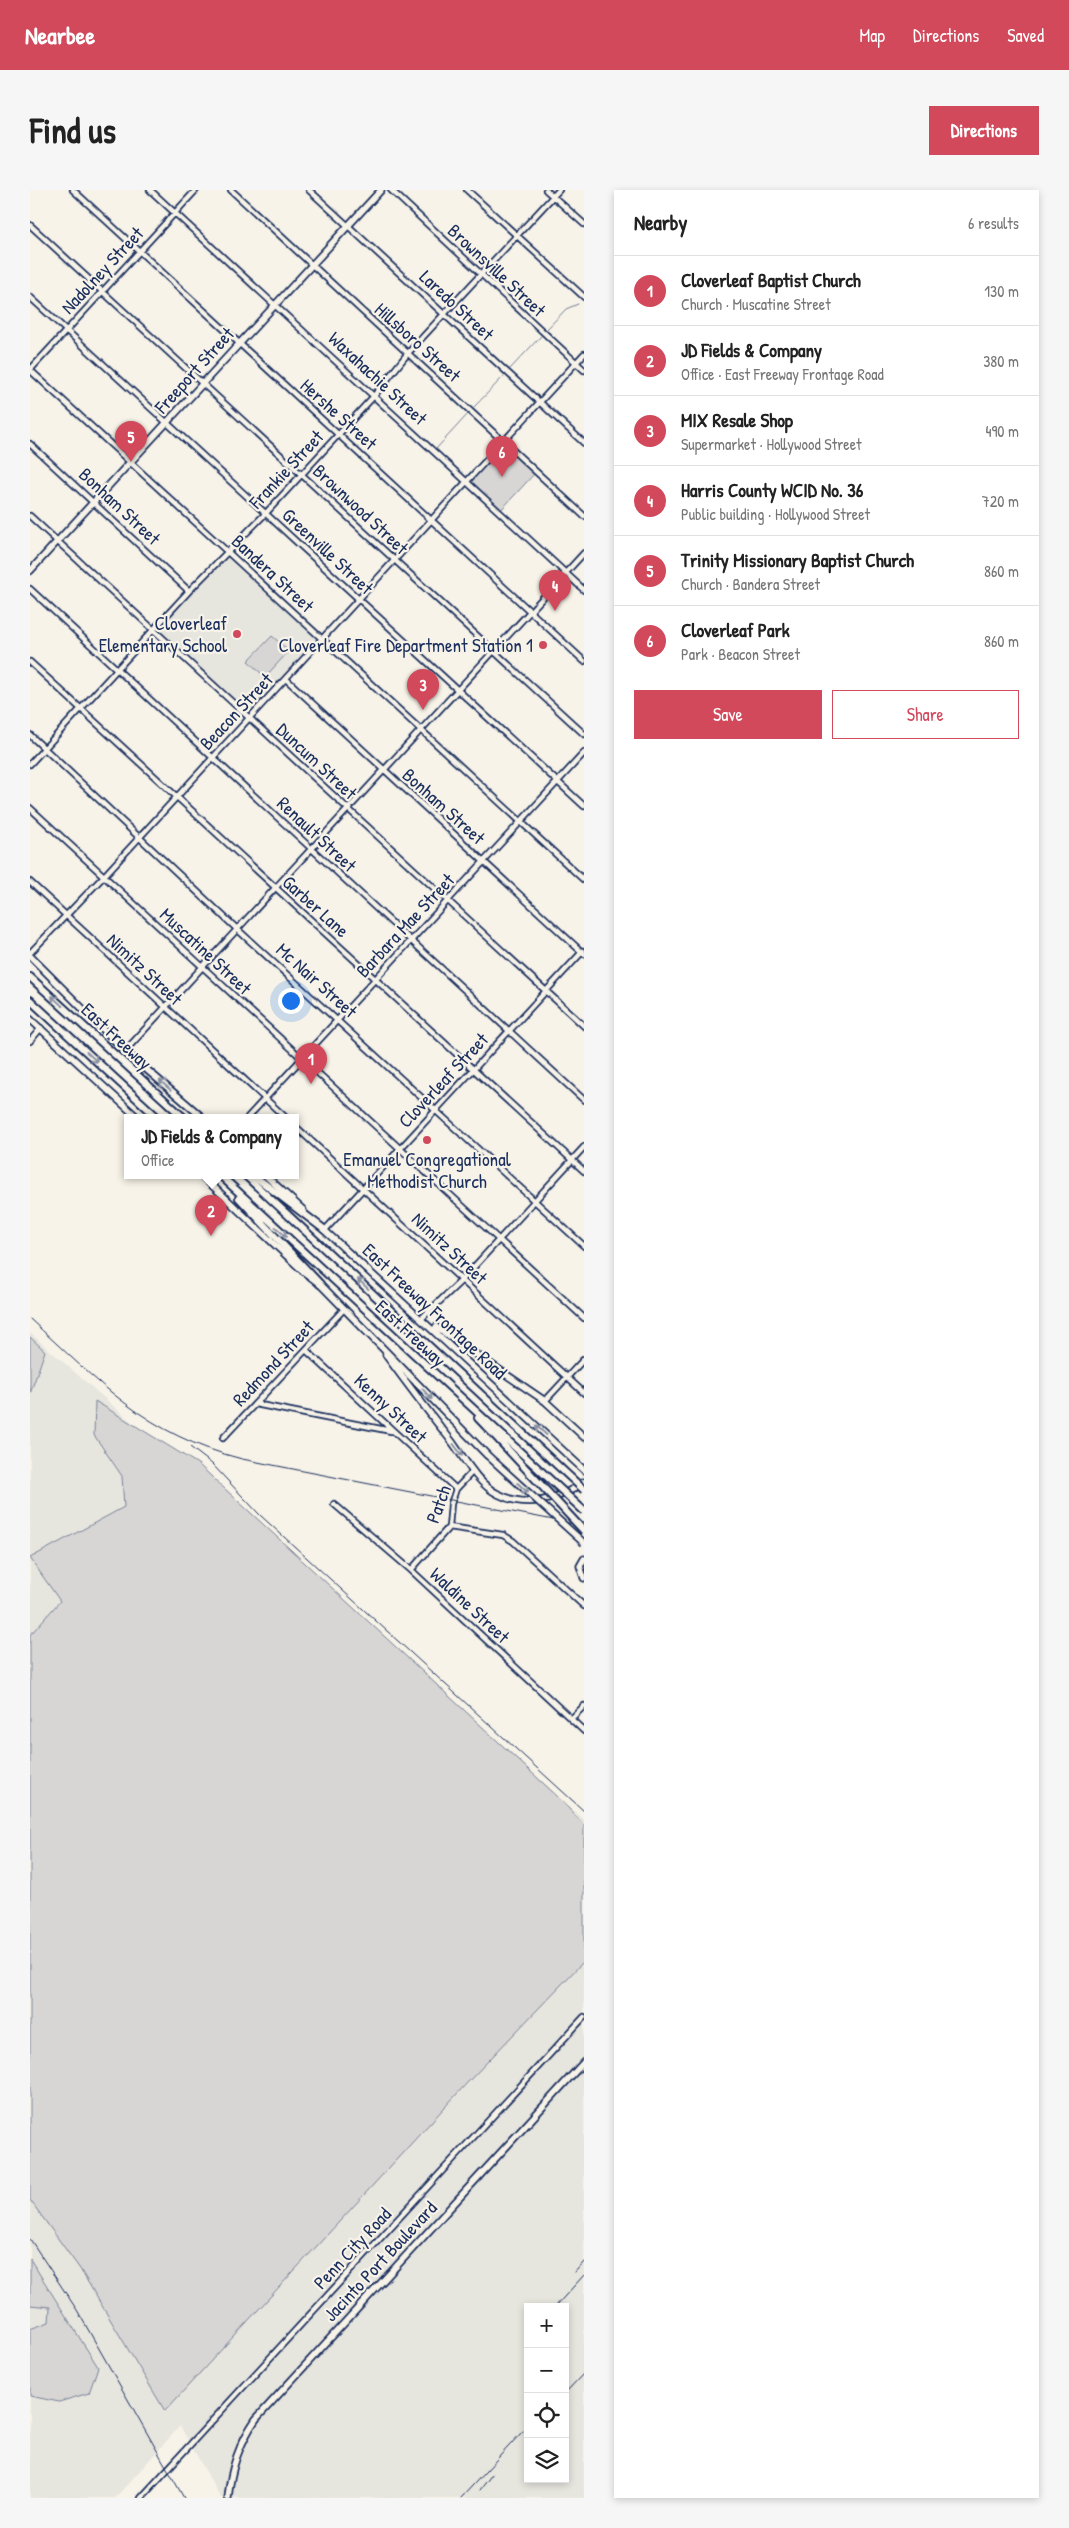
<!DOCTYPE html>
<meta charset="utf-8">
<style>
body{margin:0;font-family:"Patrick Hand",sans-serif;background:#f6f6f6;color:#222}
.controls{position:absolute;right:15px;bottom:15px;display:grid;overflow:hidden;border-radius:0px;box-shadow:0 2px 8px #0003}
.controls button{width:45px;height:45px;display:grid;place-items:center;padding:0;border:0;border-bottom:1px solid #e0e0e0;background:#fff;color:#222;font:25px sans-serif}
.you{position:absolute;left:260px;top:810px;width:18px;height:18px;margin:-12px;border:4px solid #fff;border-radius:50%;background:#1a73e8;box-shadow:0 0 0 8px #1a73e833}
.badge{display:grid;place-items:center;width:32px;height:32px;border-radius:50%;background:#d1495b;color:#fff;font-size:16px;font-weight:700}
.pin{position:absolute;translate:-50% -41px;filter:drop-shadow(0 1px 2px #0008)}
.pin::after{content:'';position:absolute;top:26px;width:18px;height:15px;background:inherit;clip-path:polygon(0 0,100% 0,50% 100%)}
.popup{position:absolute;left:94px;top:924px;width:175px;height:65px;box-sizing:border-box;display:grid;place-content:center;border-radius:0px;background:#fff;filter:drop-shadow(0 1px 4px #0005);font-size:16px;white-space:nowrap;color:#767676}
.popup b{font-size:19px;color:#222}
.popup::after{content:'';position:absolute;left:50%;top:100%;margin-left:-10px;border:10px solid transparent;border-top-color:#fff}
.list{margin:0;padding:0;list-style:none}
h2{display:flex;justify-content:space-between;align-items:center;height:65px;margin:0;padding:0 20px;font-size:21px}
h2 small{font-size:16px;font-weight:400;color:#767676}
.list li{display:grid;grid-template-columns:32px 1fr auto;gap:15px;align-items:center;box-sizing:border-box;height:70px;padding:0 20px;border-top:1px solid #e0e0e0}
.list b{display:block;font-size:19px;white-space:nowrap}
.list p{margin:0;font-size:16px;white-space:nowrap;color:#767676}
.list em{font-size:16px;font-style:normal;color:#767676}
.actions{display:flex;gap:10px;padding:15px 20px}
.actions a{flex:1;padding:11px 0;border:1px solid #d1495b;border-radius:0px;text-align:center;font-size:18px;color:#d1495b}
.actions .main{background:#d1495b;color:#fff}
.icon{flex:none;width:28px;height:28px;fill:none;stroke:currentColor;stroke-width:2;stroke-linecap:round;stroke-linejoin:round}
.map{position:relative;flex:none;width:554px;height:2308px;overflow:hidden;border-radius:0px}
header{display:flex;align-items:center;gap:30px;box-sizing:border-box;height:70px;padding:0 25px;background:#d1495b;color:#fff}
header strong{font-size:24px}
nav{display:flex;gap:28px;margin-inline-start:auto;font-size:18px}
.intro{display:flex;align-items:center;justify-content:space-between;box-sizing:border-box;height:120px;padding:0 30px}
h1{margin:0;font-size:35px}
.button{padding:12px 22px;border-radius:0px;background:#d1495b;color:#fff;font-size:18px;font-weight:700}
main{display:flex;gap:30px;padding:0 30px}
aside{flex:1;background:#fff;border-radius:0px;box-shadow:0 2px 8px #0003}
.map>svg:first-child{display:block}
.built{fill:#e6e5de;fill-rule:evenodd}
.green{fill:#d7d6d4;stroke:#798299}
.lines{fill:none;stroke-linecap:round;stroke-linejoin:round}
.stream{stroke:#727c95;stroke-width:1}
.minor-casing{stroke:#1b2f5e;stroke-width:8}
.major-casing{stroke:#1b2f5e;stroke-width:9}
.highway-casing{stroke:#1b2f5e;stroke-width:10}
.minor{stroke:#f7f3e8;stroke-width:4.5}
.major{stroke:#f7f3e8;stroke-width:5.5}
.highway{stroke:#f7f3e8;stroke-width:6}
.rail{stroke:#1b2f5e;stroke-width:1}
.major-bridge-casing{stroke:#1b2f5e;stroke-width:9;stroke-linecap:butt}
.highway-bridge-casing{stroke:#1b2f5e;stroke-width:10;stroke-linecap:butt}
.major-bridge{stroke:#f7f3e8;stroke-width:5.5}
.highway-bridge{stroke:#f7f3e8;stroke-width:6}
.oneway{stroke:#8991a3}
.poi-dot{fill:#d1495b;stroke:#f7f3e8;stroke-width:2}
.labels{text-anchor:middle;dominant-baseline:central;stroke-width:4.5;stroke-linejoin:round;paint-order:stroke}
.street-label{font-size:19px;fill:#1b2f5e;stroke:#f7f3e8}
.poi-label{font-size:19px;fill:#1b2f5e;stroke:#f7f3e8;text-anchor:end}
</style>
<header>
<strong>Nearbee</strong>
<nav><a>Map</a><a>Directions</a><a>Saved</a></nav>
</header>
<div class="intro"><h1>Find us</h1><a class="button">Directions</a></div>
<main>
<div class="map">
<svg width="554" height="2308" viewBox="0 0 554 2308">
<rect width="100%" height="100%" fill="#f7f3e8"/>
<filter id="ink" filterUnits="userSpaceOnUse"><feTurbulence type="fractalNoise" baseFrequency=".02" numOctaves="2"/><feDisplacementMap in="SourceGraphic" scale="10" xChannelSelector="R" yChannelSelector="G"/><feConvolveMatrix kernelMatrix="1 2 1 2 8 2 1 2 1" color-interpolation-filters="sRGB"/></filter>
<g filter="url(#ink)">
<path class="built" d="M196 364 288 449 218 525 125 440Z
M0 1143 114 1243 168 1274 554 1630V2308H191L150 2236 85 2308H0ZM498 2117H535V2289H498Z"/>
<path class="green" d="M472 256 505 283 471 320 440 290Z
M242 446 259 461 235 487 218 471Z
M0 1147 15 1161 0 1204Z
M65 1211 168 1274 527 1606 554 1635V1771L437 1893 135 2221 50 2079 0 2010V1445L30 1411 0 1368 94 1317 92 1286 64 1245Z
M0 2069 68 2177 59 2203 29 2212 0 2206V2139L19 2132 20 2117 0 2115Z"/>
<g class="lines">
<path class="stream" d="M516 140 536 119 548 114
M480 179 511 146
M443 218 475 185
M405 260 438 224"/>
<g class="minor-casing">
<path id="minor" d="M43 0 554 471
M120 0 554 400
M201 0 554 326
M279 0 554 253
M361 0 554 180
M437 0 554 107
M516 0 554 34
M0 35 554 544
M0 107 554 616
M0 180 554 690
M0 180 166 0
M0 254 159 401
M0 326 554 836
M0 399 554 910
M0 472 554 981
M256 489 554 764
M0 545 207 739 554 1056
M0 574 159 401 236 323 344 206 378 163 529 0
M0 618 554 1128
M0 692 255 927
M0 763 74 686 554 164
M0 851 11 838
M95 861 554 363
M218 927 554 563
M265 936 554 1203
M295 1040 553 761
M392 1128 432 1090 554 957
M276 1160 426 1299
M515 1211 554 1169
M225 1214 361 1241
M193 1248 314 1119
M304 1314 381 1380 554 1541
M419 1337 473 1345 483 1351 554 1416
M381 1380 419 1337 421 1314 426 1299 443 1281
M541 1529 554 1516
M111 2308 554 1827"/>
</g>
<g class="major-casing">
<path id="major" d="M0 381 351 0
M0 766 95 861 172 927
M0 829 107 927
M171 985 273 1081 290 1094 457 1265
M235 985 273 1020
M293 1039 554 1280
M406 1137 515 1211 554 1247
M356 1165C378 1195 400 1224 423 1253 435 1270 449 1295 468 1304 497 1319 529 1310 554 1292
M554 1369 550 1376 554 1388
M198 2308C201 2278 209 2254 226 2229L554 1872"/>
</g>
<g class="highway-casing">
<path id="highway" d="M0 787 153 927
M0 810 127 927
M190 985 474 1247
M215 985 484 1235
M223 985 295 1040
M209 1008 290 1094
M448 1228 470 1251"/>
</g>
<use href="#minor" class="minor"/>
<use href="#major" class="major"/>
<use href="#highway" class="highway"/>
<path class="rail" d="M0 1129C70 1193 116 1245 212 1269L554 1336
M160 1257 182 1274 230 1325 554 1621
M0 2049 47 2120 154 2308
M545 2082 554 2072
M525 2117 554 2085
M535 2203 554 2183
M450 2300 463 2283
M431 2308 493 2241"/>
<g class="major-bridge-casing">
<path id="major-bridge" d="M457 1265 554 1353"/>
</g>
<g class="highway-bridge-casing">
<path id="highway-bridge" d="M484 1235 554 1300
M474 1247 554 1321
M470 1251 554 1341"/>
</g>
<use href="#major-bridge" class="major-bridge"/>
<use href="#highway-bridge" class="highway-bridge"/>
</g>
<defs><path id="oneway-shaft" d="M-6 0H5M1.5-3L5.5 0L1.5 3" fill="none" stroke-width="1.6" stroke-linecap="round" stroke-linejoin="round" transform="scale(1.25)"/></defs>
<g class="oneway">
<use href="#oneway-shaft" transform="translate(27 811) rotate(-137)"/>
<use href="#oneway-shaft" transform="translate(62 867) rotate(43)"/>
<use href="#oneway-shaft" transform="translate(135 895) rotate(-139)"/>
<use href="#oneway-shaft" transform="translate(251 1042) rotate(43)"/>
<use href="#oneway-shaft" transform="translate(333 1094) rotate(-137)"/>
<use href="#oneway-shaft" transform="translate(397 1204) rotate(48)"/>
<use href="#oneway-shaft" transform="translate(511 1240) rotate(-138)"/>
<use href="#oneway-shaft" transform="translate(428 1260) rotate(53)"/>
<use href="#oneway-shaft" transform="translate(493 1298) rotate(42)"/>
</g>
</g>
<g class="poi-dot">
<circle cx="207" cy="444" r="5"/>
<circle cx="513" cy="455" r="5"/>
<circle cx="397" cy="950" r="5"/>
</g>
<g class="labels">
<g class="street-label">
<text transform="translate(72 80) rotate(-47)">Nadolney Street</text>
<text transform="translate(467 80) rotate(43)">Brownsville Street</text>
<text transform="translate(427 115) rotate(43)">Laredo Street</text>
<text transform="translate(388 152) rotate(42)">Hillsboro Street</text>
<text transform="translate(164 180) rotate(-48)">Freeport Street</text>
<text transform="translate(348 188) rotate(43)">Waxahachie Street</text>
<text transform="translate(309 224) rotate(42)">Hershe Street</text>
<text transform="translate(256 279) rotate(-47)">Frankie Street</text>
<text transform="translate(90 316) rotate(43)">Bonham Street</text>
<text transform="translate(331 319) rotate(43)">Brownwood Street</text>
<text transform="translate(298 361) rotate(43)">Greenville Street</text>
<text transform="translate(243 383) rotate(43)">Bandera Street</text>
<text transform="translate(206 521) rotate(-47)">Beacon Street</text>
<text transform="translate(287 571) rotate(43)">Duncum Street</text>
<text transform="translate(414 616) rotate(42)">Bonham Street</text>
<text transform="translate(287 644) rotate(43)">Renault Street</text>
<text transform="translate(286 716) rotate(42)">Garber Lane</text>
<text transform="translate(375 735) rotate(-47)">Barbara Mae Street</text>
<text transform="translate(176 761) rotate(43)">Muscatine Street</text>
<text transform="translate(115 779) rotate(43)">Nimitz Street</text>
<text transform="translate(287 790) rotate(42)">Mc Nair Street</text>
<text transform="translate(87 846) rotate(43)">East Freeway</text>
<text transform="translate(413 890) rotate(-47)">Cloverleaf Street</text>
<text transform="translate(420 1058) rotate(43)">Nimitz Street</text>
<text transform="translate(405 1121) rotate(43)">East Freeway Frontage Road</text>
<text transform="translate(381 1143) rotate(43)">East Freeway</text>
<text transform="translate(243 1173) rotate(-47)">Redmond Street</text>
<text transform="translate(361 1218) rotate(43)">Kenny Street</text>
<text transform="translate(408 1314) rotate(-70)">Patch</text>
<text transform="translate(440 1415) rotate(43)">Waldine Street</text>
<text transform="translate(322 2058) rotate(-47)">Penn City Road</text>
<text transform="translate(350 2071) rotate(-47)">Jacinto Port Boulevard</text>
</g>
<g class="poi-label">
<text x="197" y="433">Cloverleaf<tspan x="197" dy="22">Elementary School</tspan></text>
<text x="503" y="455">Cloverleaf Fire Department Station 1</text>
<text x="397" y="969" text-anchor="middle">Emanuel Congregational<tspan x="397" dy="22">Methodist Church</tspan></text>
</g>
</g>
</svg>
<div class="controls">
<button>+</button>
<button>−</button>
<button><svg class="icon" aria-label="locate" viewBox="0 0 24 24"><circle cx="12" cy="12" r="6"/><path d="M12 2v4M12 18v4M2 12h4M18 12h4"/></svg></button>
<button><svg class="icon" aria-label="layers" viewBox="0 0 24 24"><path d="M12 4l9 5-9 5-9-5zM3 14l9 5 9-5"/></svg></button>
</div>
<div class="you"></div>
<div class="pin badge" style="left:281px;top:894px">1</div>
<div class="pin badge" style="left:181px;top:1046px">2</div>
<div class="popup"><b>JD Fields &amp; Company</b>Office</div>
<div class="pin badge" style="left:393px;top:520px">3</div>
<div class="pin badge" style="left:525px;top:421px">4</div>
<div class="pin badge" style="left:101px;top:272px">5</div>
<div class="pin badge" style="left:472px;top:287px">6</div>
</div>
<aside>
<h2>Nearby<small>6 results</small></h2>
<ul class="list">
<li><span class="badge">1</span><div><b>Cloverleaf Baptist Church</b><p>Church · Muscatine Street</p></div><em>130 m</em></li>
<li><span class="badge">2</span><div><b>JD Fields &amp; Company</b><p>Office · East Freeway Frontage Road</p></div><em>380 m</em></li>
<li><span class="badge">3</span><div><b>MIX Resale Shop</b><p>Supermarket · Hollywood Street</p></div><em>490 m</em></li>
<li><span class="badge">4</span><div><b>Harris County WCID No. 36</b><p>Public building · Hollywood Street</p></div><em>720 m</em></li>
<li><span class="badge">5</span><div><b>Trinity Missionary Baptist Church</b><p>Church · Bandera Street</p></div><em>860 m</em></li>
<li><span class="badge">6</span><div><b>Cloverleaf Park</b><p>Park · Beacon Street</p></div><em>860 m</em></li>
</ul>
<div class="actions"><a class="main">Save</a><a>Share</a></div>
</aside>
</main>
